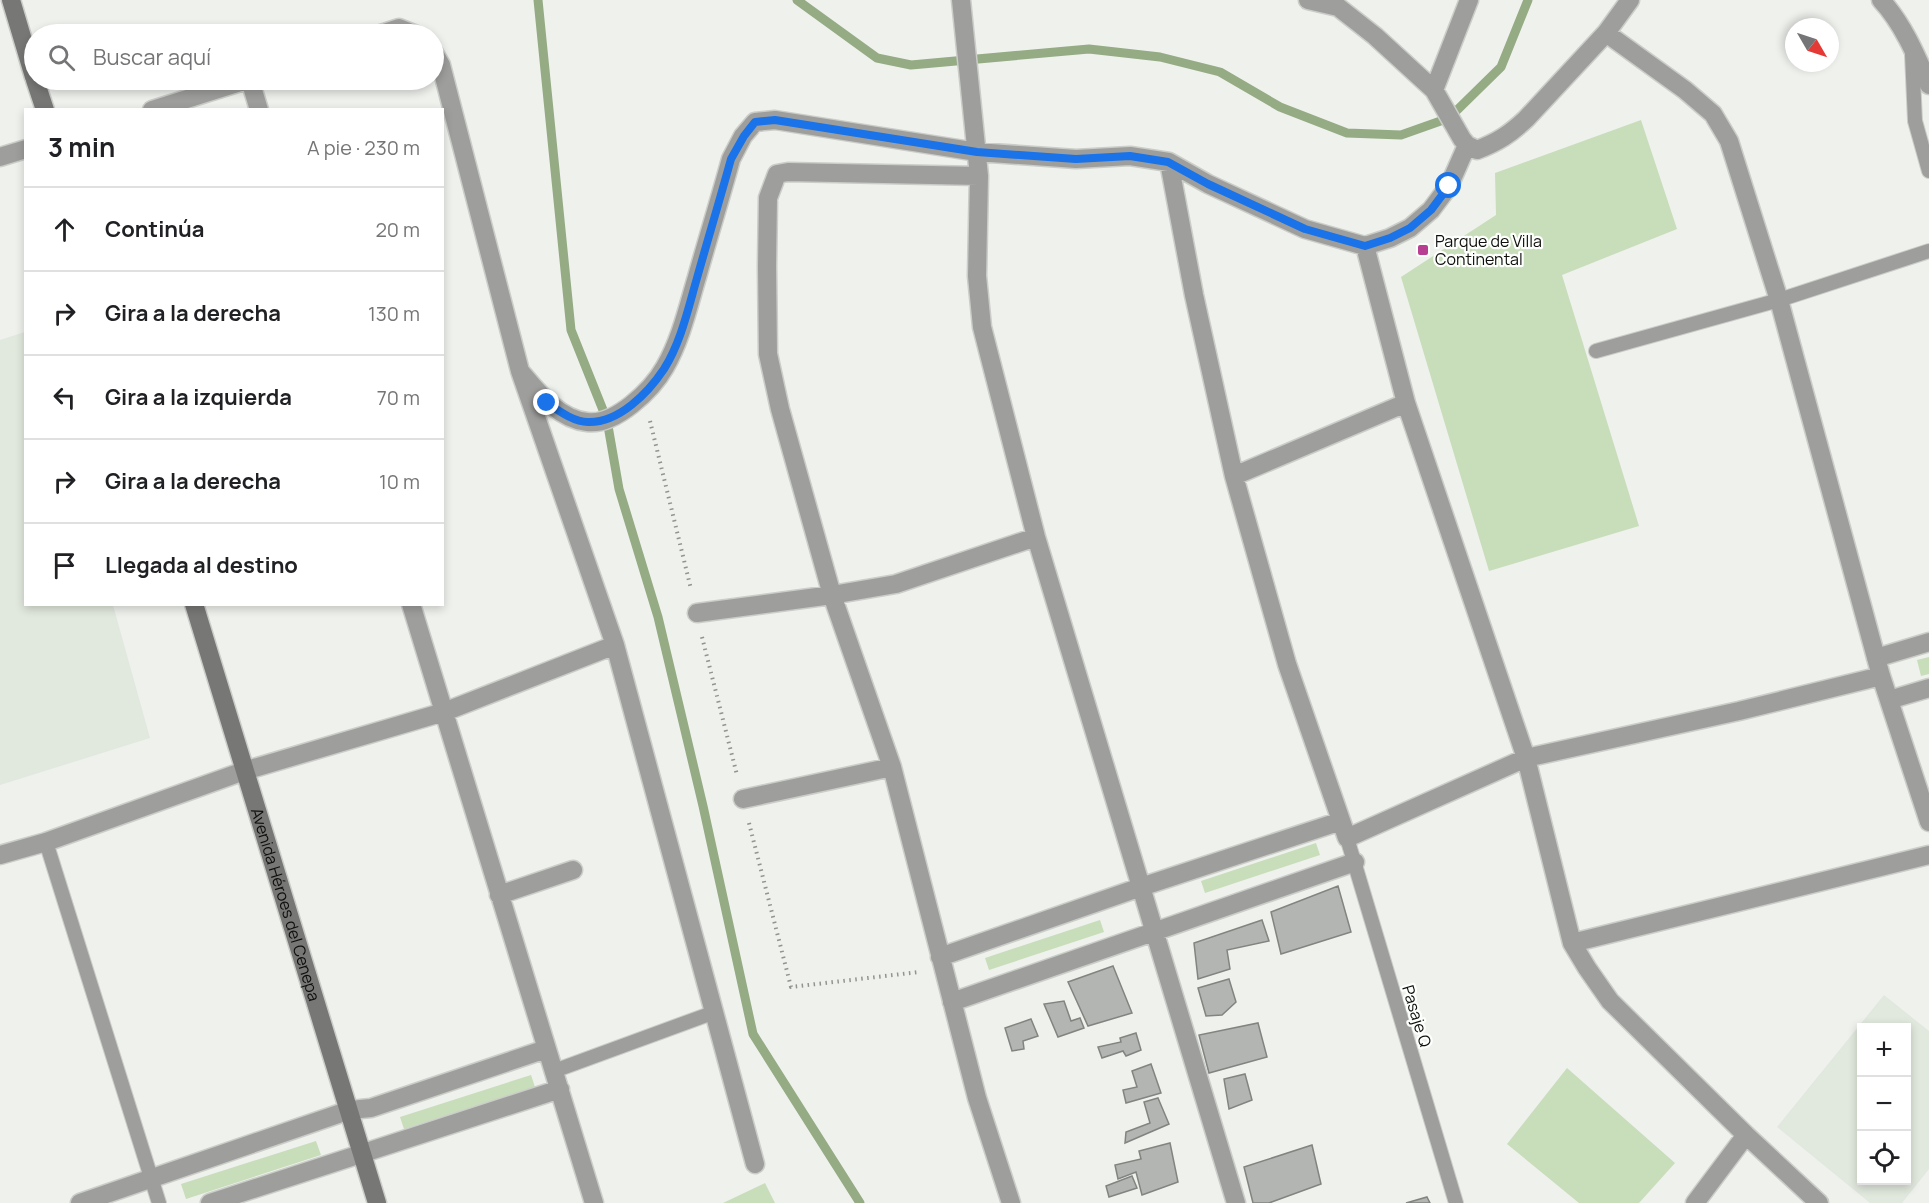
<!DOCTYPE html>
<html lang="es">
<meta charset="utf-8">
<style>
body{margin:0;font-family:Manrope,sans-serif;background:#f6f6f6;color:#202124}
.controls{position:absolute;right:18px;bottom:18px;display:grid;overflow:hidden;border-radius:0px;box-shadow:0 3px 9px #0003}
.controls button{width:54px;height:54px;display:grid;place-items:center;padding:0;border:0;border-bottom:2px solid #e0e0e0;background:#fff;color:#202124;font:30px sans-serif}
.compass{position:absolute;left:1785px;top:18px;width:54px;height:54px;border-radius:50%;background:#fff;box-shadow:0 3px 9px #0003;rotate:129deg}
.stop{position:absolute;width:18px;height:18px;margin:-14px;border:4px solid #1a73e8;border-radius:50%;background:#fff}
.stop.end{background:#1a73e8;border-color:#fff;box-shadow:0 2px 6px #0008}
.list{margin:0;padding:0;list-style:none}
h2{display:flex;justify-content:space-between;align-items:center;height:78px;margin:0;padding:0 24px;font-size:26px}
h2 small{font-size:20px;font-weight:400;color:#757577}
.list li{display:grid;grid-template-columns:39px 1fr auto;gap:18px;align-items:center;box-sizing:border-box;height:84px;padding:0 24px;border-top:2px solid #e0e0e0}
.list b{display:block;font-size:22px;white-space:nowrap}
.list em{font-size:20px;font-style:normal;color:#757577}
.icon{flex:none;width:33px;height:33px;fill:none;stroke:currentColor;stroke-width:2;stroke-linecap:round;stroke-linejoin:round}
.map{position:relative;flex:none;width:1929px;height:1203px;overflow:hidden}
.search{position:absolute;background:#fff;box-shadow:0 3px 9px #0003;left:24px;top:24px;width:420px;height:66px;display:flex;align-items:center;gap:15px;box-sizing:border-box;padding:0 21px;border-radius:33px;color:#757577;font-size:22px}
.panel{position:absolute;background:#fff;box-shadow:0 3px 9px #0003;left:24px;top:108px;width:420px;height:498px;border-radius:0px}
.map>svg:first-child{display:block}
.built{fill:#e1e8dd;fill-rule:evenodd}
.green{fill:#c8ddba}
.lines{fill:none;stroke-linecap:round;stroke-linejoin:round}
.stream{stroke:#94ab84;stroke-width:9}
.building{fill:#b2b5b1;stroke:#828480;stroke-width:1.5}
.lane-casing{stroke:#cbcdc9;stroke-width:16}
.street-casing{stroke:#cbcdc9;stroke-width:21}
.secondary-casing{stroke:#cbcdc9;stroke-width:21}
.path{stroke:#939492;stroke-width:4;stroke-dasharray:1.5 4.5;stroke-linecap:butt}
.lane{stroke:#9e9f9d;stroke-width:14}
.street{stroke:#9e9f9d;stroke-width:18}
.secondary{stroke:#777876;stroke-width:18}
.route{stroke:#1a73e8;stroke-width:8}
.poi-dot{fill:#b73e91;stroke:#fcfffb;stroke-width:2}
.labels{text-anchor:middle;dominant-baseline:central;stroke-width:4.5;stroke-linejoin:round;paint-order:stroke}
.poi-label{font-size:16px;fill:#0e0e0d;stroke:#fcfffb;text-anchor:start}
.street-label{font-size:16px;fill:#0e0e0d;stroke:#fcfffb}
</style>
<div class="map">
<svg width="1929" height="1203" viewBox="0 0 1929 1203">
<rect width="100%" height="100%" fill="#eff1ed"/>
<path class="built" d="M25 332 26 604 113 605 150 738 0 785V340Z
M1884 995 1929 1031V1169L1902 1203H1870L1777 1127ZM1862 1028H1906V1180H1862Z"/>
<path class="green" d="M1641 120 1677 229 1562 275 1639 526 1489 571 1401 277 1496 215 1495 173Z
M1929 657V674L1921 676 1917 660Z
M1316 843 1320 855 1205 893 1201 881Z
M1100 920 1104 932 989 970 985 958Z
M1567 1068 1675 1163 1639 1203H1579L1507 1144Z
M531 1075 535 1087 404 1129 400 1117Z
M316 1141 321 1155 186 1199 181 1184Z
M765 1183 775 1203H723Z"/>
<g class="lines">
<path class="stream" d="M538 0 571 330 607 420 619 489 658 617 703 806 753 1034 860 1203
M797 0 877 58 911 65 1089 49 1160 57 1220 72 1280 107 1347 133 1401 135 1449 118 1501 67 1528 0"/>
</g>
<path class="building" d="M1338 886 1351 932 1281 954 1271 912Z
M1262 920 1269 941 1227 950 1230 969 1198 979 1194 943Z
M1113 966 1132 1013 1088 1026 1068 982Z
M1229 979 1236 1002 1222 1015 1206 1016 1198 988Z
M1064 1001 1071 1021 1080 1018 1084 1028 1058 1037 1044 1004Z
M1031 1019 1038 1036 1023 1041 1024 1049 1012 1051 1005 1028Z
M1258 1023 1267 1057 1209 1073 1199 1035Z
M1136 1033 1141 1050 1126 1056 1123 1051 1102 1058 1098 1047 1121 1042 1120 1038Z
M1151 1064 1161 1093 1126 1103 1123 1090 1137 1087 1132 1071Z
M1245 1074 1252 1100 1229 1109 1224 1079Z
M1158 1098 1169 1124 1125 1143 1126 1132 1150 1123 1144 1102Z
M1170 1143 1178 1182 1142 1195 1136 1172 1118 1179 1115 1165 1141 1159 1139 1151Z
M1312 1145 1321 1184 1269 1203H1253L1244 1167Z
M1132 1176 1137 1188 1109 1197 1106 1186Z
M1427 1197 1430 1203H1406Z"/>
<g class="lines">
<g class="lane-casing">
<path id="lane" d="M1912 55 1915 121 1929 171
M1596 351 1779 300 1929 251
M1347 838 1456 1203
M46 842 159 1203
M554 1071 715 1012"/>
</g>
<g class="street-casing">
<path id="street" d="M961 0 979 176 977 276 982 327 1036 537 1236 1203
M1308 0 1338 7
M1333 0 1338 7 1375 36 1434 90 1462 139 1467 145 1477 150C1498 142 1510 134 1526 119L1606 33 1630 0
M1881 0C1903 24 1916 55 1929 85
M1606 33 1685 90 1713 114 1729 141 1779 300 1881 676 1929 822
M381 34 399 28 414 34
M434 53 441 65 520 371 615 645 755 1164
M250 80 259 110
M1434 90 1469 0
M152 110 247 80
M0 157 26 149
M1169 162 1194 295 1234 476 1287 664 1347 838 1526 758 1739 711 1881 676
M979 176 788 172 777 174 768 198 767 266 768 354 780 409 832 595 892 767 977 1098 1011 1203
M1365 246 1406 403 1526 758 1572 943 1587 968 1610 1001 1746 1135 1819 1203
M520 371C537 391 558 419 587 422 615 426 652 390 665 367 681 339 688 307 697 277 708 238 720 199 731 159L743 136 755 122 775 120 977 152 1076 159 1130 156 1169 162 1208 184 1305 229 1365 246 1390 238 1410 228 1431 210 1449 186 1467 145
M1234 476 1406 403
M411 604 594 1203
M697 613 832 595 896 584 1036 537
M1876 658 1929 642
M1889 700 1929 688
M743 799 892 767
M0 855 46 842 244 771 444 712 615 645
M499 895 573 870
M1572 943 1929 855
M940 957 1141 887 1341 821
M952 1002 1355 862
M80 1203 350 1110 371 1108 546 1049
M210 1203 560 1089
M1695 1203 1746 1135"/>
</g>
<g class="secondary-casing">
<g id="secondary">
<path d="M11 0 34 77"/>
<path d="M35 80 45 110"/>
<path id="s1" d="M194 604 377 1203"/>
</g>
</g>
<path class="path" d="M650 421 691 589
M702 637 737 775
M749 823 791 987 919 972"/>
<use href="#lane" class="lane"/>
<use href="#street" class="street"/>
<use href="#secondary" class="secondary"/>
</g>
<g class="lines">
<path class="route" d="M547 403C559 411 574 422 588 422 619 423 648 393 664 369 681 342 688 309 697 278 708 239 720 199 731 159L744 136 755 122 775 120 977 152 1076 159 1130 156 1168 162 1208 184 1305 229 1365 246 1390 238 1410 228 1431 210 1449 186"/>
</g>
<rect class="poi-dot" x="1417" y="244" width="12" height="12" rx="3"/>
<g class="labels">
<g class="poi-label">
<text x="1435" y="241">Parque de Villa<tspan x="1435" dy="18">Continental</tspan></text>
</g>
<g class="street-label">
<text stroke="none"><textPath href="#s1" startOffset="314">Avenida Héroes del Cenepa</textPath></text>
<text transform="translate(1417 1016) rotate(73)">Pasaje Q</text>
</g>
</g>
</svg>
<div class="controls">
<button>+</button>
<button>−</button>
<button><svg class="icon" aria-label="locate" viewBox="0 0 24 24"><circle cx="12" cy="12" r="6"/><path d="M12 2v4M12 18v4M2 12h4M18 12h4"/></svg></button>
</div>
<svg class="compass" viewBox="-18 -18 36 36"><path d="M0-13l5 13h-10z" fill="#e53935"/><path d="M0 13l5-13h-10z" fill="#757577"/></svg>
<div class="stop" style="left:1449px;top:186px"></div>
<div class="stop end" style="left:547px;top:403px"></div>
<div class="search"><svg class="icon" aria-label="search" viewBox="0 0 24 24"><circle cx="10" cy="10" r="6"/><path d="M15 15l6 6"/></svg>Buscar aquí</div>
<section class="panel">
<h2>3 min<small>A pie · 230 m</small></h2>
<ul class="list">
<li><svg class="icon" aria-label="ahead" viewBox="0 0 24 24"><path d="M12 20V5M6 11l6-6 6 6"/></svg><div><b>Continúa</b></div><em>20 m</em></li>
<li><svg class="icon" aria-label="right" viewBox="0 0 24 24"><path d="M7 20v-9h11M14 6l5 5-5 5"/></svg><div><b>Gira a la derecha</b></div><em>130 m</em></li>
<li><svg class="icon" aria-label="left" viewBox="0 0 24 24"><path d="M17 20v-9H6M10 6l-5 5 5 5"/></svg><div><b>Gira a la izquierda</b></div><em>70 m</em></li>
<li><svg class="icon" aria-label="right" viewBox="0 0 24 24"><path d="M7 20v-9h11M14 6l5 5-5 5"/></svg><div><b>Gira a la derecha</b></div><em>10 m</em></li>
<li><svg class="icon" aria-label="arrive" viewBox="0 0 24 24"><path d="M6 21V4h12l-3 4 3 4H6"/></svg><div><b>Llegada al destino</b></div></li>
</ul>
</section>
</div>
